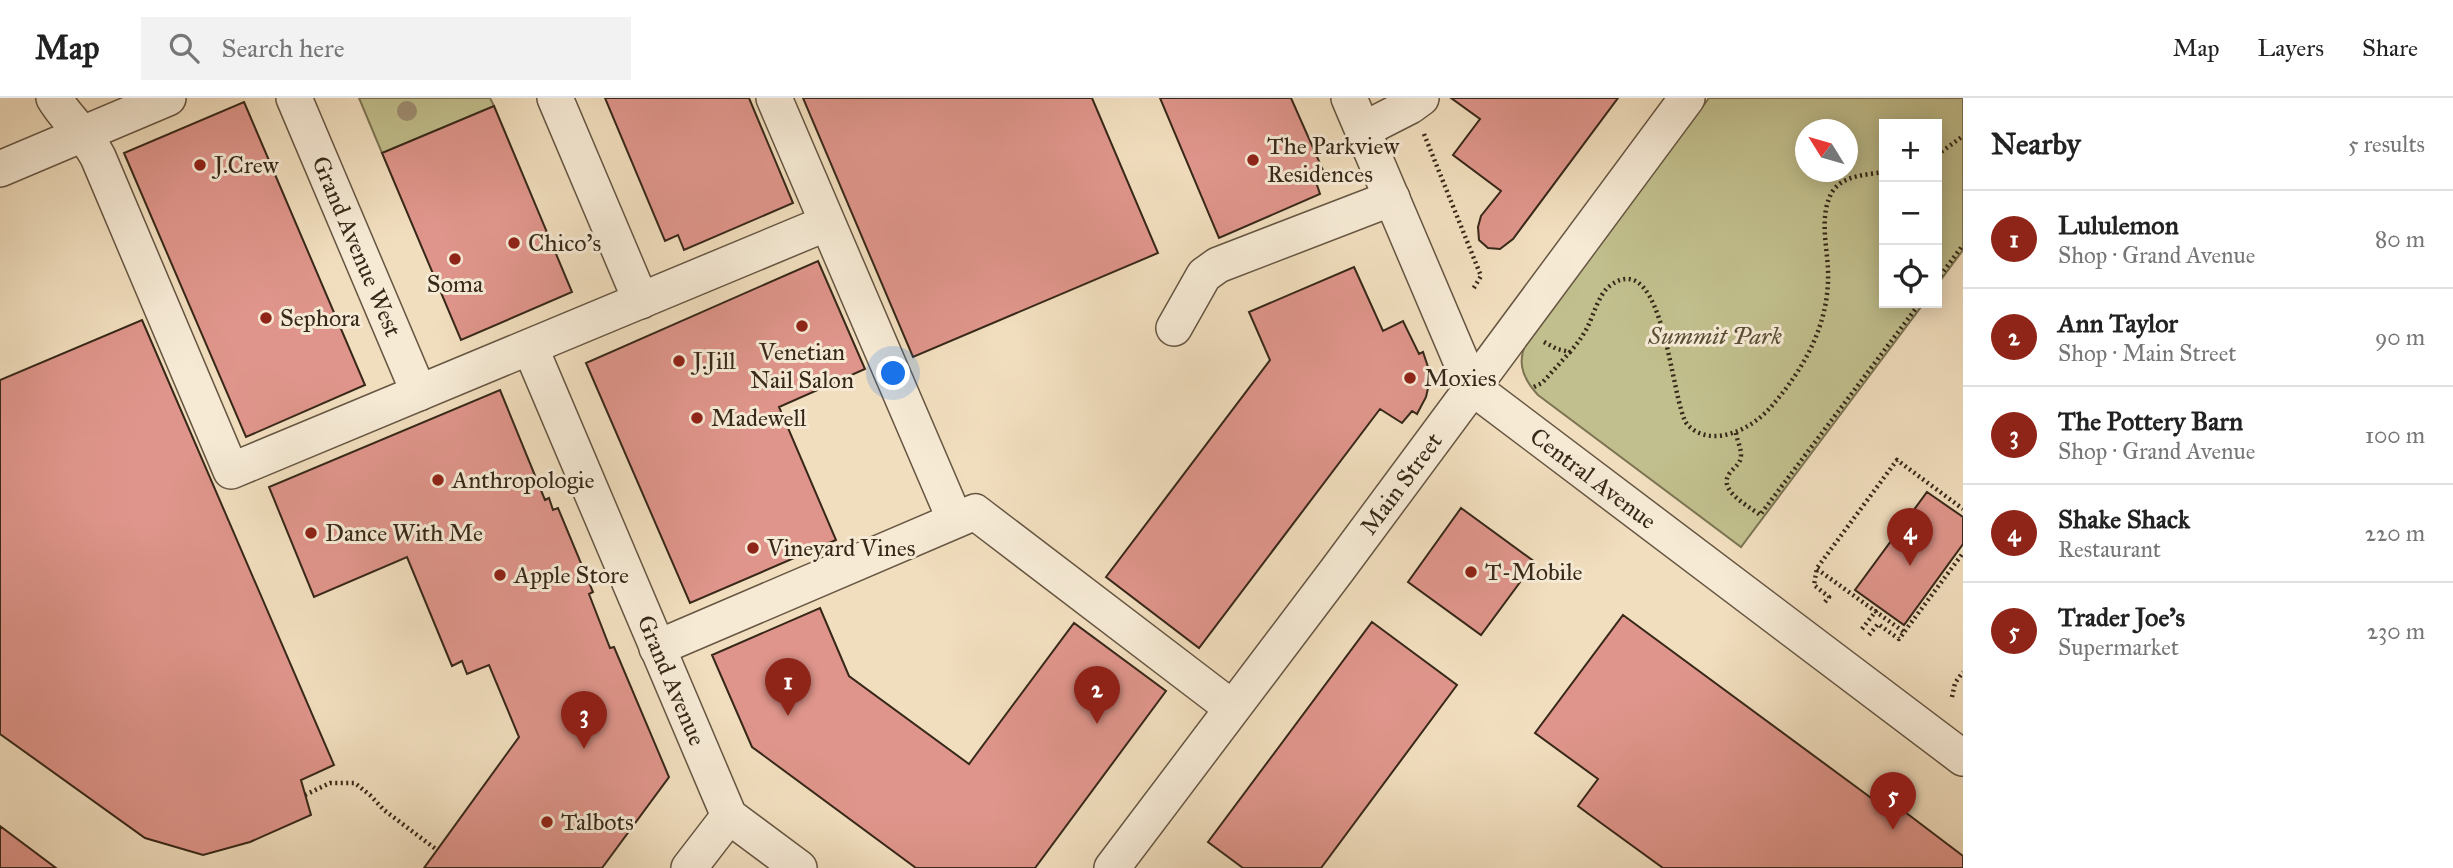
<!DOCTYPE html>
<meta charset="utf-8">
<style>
body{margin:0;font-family:"IM FELL Great Primer",serif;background:#f2f2f2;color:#222}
.controls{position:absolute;right:21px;top:21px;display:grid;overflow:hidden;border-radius:0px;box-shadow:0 4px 18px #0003}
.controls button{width:63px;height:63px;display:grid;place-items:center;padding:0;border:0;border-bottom:2px solid #e0e0e0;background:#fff;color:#222;font:35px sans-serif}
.compass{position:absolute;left:1795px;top:21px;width:63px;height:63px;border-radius:50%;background:#fff;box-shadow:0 4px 18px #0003;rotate:307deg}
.you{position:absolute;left:894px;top:276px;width:24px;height:24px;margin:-18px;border:5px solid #fff;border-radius:50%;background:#1a73e8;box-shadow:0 0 0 10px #1a73e833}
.badge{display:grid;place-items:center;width:46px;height:46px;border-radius:50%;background:#8f2418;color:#fff;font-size:23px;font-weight:700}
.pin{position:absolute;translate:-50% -58px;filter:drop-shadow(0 2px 4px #0008)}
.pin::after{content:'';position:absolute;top:37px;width:24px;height:21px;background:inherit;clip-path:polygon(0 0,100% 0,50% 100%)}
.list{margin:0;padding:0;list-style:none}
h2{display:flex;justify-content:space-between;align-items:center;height:91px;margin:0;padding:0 28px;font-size:30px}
h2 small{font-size:23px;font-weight:400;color:#767676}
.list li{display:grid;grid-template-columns:46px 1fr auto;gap:21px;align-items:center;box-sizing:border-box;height:98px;padding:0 28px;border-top:2px solid #e0e0e0}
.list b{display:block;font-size:26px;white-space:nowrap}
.list p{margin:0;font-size:23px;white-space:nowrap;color:#767676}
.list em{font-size:23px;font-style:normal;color:#767676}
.icon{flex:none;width:38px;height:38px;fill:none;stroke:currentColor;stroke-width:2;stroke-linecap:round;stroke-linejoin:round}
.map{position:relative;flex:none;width:1963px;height:770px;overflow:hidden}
header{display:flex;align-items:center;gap:42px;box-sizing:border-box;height:98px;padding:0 35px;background:#fff;border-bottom:2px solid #e0e0e0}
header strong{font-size:33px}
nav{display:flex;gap:38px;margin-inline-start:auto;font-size:24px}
.search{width:490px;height:63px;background:#f2f2f2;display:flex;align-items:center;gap:18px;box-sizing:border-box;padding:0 24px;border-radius:0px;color:#767676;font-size:26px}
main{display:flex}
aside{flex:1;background:#fff}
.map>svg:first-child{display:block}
.green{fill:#c1bf8d;stroke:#7c7453;stroke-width:2;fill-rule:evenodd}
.building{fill:#df958b;stroke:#372819;stroke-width:2}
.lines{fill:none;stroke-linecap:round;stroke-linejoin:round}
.minor-casing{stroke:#665642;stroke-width:38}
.path{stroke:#372819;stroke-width:4.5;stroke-dasharray:2 3.5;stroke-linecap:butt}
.minor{stroke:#f6ead5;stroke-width:35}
.tree{fill:#9e8f73}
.poi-dot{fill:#8f2418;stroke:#f6ead5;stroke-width:2.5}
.labels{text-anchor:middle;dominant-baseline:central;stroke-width:6;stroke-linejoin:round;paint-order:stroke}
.poi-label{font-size:24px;fill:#372819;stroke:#f6ead5;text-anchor:start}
.street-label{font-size:24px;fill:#372819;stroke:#f6ead5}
.park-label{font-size:24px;font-style:italic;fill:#5a4e36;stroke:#f6ead5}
</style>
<header>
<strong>Map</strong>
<div class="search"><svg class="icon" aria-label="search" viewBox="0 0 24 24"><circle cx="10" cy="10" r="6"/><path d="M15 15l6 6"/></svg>Search here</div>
<nav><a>Map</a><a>Layers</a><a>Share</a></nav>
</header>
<main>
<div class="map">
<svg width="1963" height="770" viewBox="0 0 1963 770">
<rect width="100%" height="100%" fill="#f1debe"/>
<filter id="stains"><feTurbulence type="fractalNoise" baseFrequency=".00286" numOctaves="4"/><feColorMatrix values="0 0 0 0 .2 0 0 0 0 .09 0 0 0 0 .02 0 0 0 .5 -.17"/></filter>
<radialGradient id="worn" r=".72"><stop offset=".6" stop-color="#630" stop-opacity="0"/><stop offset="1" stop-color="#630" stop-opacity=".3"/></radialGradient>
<path class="green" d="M359 0H490L494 8 382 55Z
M1709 0H1963V152L1937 187V26H1884V205H1924L1741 449 1538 297C1521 279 1516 261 1529 239ZM1806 32H1848V74H1806Z"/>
<path class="building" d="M605 0H749L793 105 684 152 678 137 665 143Z
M803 0H1092L1158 155 913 259Z
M1160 0H1291L1326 79 1316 84 1320 96 1219 140Z
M1451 0H1618L1513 141 1500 151 1488 150 1479 142 1478 129 1481 118 1501 93 1453 57 1480 21Z
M244 4 365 287 246 339 124 55Z
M494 8 572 194 461 242 382 55Z
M818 163 865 271 779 309 836 442 690 505 586 265Z
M1354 169 1383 233 1403 223 1419 256 1423 254 1428 269 1429 286 1426 299 1417 316 1412 313 1402 325 1380 311 1199 550 1106 479 1270 262 1249 214Z
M142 222 334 667 301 682 311 717 250 744 203 757 145 740 0 636V282Z
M500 292 545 402 549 400 553 412 558 410 593 494 589 496 610 550 614 549 669 679 602 770H424L519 639 489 567 467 576 462 563 452 568 407 459 314 499 269 389Z
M1927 394 1963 419V446L1904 527 1855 492Z
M1461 410 1535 464 1481 537 1408 484Z
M820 510 849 578 969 666 1074 525 1166 593 1035 770H916L752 649 712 557Z
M1623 517 1878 705 1884 698 1963 758V770H1663L1590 717 1578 708 1598 681 1535 635Z
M1372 524 1457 587 1321 770H1243L1208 744Z
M0 728 56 770H0Z"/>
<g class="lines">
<g class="minor-casing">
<g id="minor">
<path d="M54 0C67 22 87 37 98 59L231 373 827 125"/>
<path id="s1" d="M294 0 419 295"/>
<path d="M555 0 641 203"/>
<path d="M774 0 955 422"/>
<path id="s2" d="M1349 0 1472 289 1963 660"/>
<path d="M1363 32 1410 8 1421 0"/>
<path d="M0 71 168 0"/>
<path d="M1174 230 1204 177 1218 167 1392 100"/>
<path id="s3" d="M530 249 729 718 799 770"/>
<path d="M657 550 975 414 1232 610"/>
<path d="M689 770 729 718"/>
<path id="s4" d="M1112 770 1338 471 1687 0"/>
</g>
</g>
<path class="path" d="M1424 36 1481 178 1472 193
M1937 57 1963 38
M1937 182 1963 147
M1544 244 1557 251 1570 254C1577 246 1583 238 1588 228 1594 216 1599 195 1611 187 1665 148 1671 306 1687 326 1696 337 1712 340 1725 337 1743 333 1758 323 1770 310 1804 271 1830 226 1828 172 1827 147 1819 118 1832 94 1843 77 1866 77 1884 74
M1534 289 1542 285 1570 254
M1736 335C1737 342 1741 350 1741 357 1741 366 1734 369 1729 376 1718 393 1749 408 1760 417L1920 205
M1817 471 1904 534
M1825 504 1829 499 1814 487 1817 470 1897 362 1963 411
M1862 531 1879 509
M1869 537 1878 526 1899 541 1963 455
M1952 599 1955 585 1963 574
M305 697 330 685H355L371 698 384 712 437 752"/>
<use href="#minor" class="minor"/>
</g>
<circle class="tree" cx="407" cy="13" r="10"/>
<g class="poi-dot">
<circle cx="1253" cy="62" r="7"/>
<circle cx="200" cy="67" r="7"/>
<circle cx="514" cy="145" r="7"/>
<circle cx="455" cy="161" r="7"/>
<circle cx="266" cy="220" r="7"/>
<circle cx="802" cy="228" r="7"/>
<circle cx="679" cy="263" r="7"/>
<circle cx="1410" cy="280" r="7"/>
<circle cx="697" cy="320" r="7"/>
<circle cx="438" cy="382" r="7"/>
<circle cx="311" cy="435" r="7"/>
<circle cx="753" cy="450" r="7"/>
<circle cx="1471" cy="474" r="7"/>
<circle cx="500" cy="477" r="7"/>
<circle cx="547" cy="724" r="7"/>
</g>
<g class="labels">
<g class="poi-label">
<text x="1267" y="48">The Parkview<tspan x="1267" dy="28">Residences</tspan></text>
<text x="214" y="67">J.Crew</text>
<text x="528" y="145">Chico's</text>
<text x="455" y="186" text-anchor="middle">Soma</text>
<text x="280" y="220">Sephora</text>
<text x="802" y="254" text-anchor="middle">Venetian<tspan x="802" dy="28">Nail Salon</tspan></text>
<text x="693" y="263">J.Jill</text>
<text x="1424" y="280">Moxies</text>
<text x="711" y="320">Madewell</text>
<text x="452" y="382">Anthropologie</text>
<text x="325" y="435">Dance With Me</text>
<text x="767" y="450">Vineyard Vines</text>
<text x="1485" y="474">T-Mobile</text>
<text x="514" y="477">Apple Store</text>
<text x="561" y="724">Talbots</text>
</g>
<g class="street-label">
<text stroke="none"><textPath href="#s1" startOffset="161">Grand Avenue West</textPath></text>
<text stroke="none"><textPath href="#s2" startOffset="466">Central Avenue</textPath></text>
<text stroke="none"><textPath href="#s4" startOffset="481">Main Street</textPath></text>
<text stroke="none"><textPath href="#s3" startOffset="362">Grand Avenue</textPath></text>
</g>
<g class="park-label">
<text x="1715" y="238">Summit Park</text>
</g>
</g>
<rect width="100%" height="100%" filter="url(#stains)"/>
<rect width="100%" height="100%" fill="url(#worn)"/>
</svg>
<div class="controls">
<button>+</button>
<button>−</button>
<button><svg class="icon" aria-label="locate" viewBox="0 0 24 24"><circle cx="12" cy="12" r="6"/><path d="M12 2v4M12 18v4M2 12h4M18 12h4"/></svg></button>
</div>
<svg class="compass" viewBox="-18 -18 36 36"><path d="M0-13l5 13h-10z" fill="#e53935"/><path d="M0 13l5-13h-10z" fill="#767676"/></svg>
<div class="you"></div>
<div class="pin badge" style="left:788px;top:618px">1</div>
<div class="pin badge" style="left:1097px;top:626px">2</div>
<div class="pin badge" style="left:584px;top:651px">3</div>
<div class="pin badge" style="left:1910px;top:468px">4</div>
<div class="pin badge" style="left:1893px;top:732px">5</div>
</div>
<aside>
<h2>Nearby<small>5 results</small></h2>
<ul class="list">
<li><span class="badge">1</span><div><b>Lululemon</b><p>Shop · Grand Avenue</p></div><em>80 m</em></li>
<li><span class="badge">2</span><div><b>Ann Taylor</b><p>Shop · Main Street</p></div><em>90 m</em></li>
<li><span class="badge">3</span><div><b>The Pottery Barn</b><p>Shop · Grand Avenue</p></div><em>100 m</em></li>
<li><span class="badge">4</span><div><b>Shake Shack</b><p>Restaurant</p></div><em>220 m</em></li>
<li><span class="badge">5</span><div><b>Trader Joe's</b><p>Supermarket</p></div><em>230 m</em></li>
</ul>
</aside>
</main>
